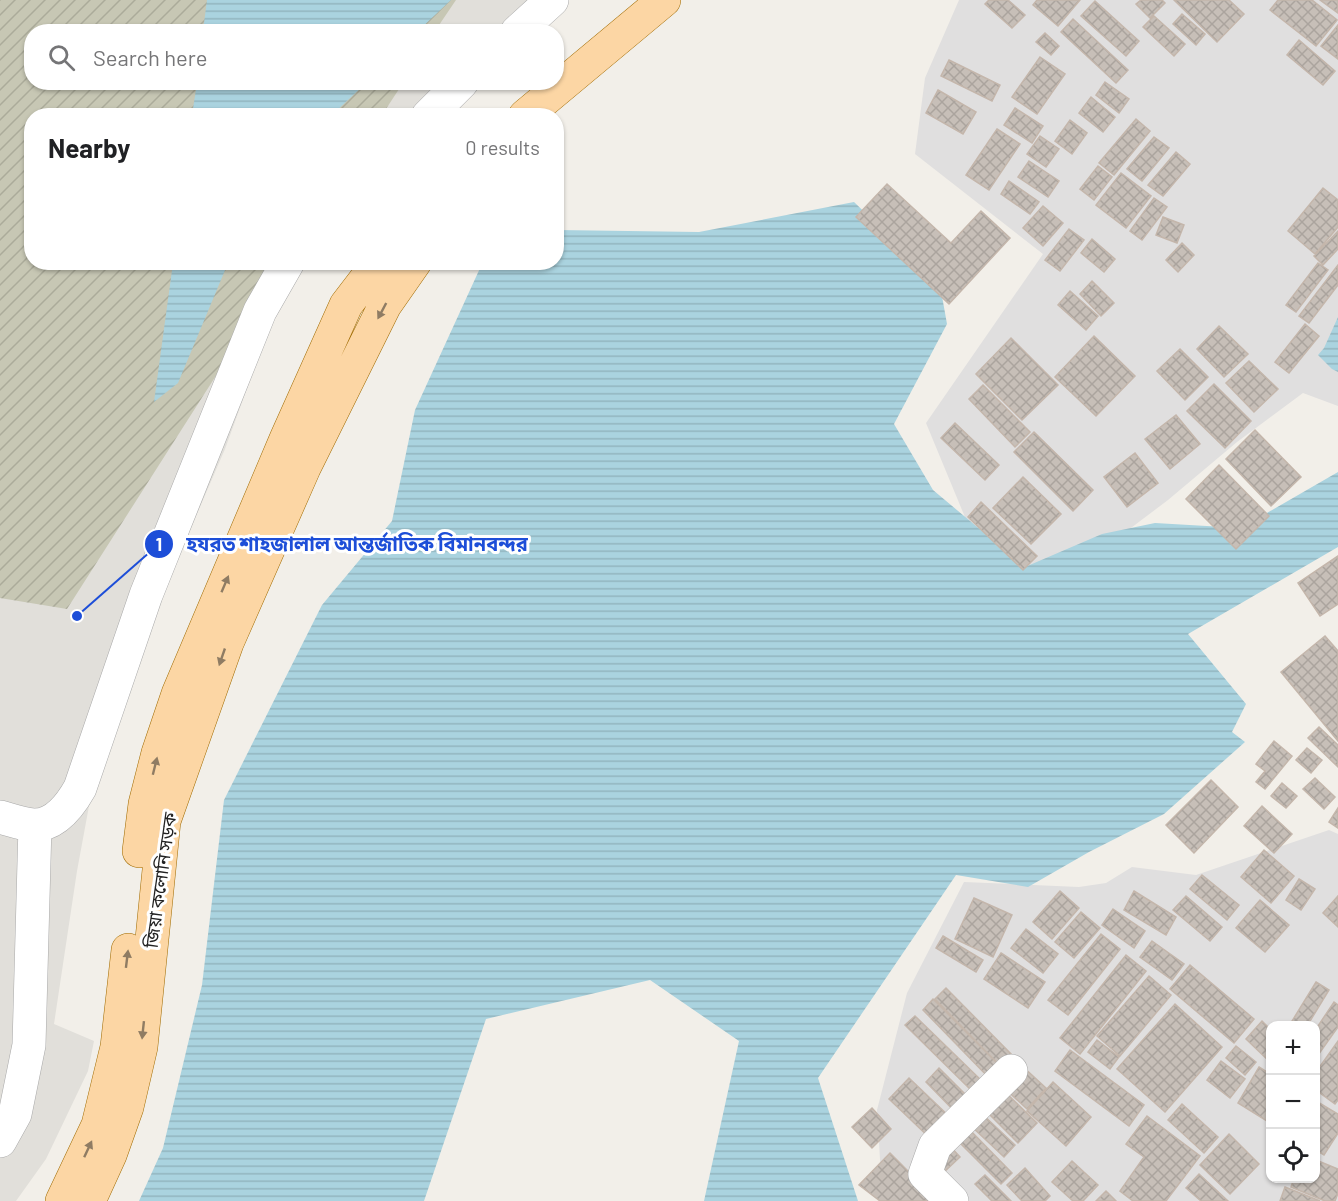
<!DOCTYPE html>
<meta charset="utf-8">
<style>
body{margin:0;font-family:Barlow,"Noto Sans Bengali",sans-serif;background:#f2f2f2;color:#202124}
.controls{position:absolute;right:18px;bottom:18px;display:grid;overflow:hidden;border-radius:12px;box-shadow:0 2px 4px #0004}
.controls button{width:54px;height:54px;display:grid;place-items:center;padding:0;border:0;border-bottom:2px solid #e0e0e0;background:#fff;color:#202124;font:30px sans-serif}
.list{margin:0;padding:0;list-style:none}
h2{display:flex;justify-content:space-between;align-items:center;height:78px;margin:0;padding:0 24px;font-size:26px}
h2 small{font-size:20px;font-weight:400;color:#757577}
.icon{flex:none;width:33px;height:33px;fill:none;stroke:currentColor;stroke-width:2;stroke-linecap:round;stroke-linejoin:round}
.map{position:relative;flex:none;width:1338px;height:1201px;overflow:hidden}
.search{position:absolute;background:#fff;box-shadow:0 2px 4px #0004;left:24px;top:24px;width:540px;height:66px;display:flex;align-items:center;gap:15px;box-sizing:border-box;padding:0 21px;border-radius:24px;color:#757577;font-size:22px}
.panel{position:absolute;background:#fff;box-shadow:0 2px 4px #0004;left:24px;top:108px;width:540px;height:162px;border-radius:24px}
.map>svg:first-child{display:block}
.residential{fill:#e0dfdf;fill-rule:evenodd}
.airport{fill:#e1dfda}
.construction{fill:url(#construction-furrows)}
.water{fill:url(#water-rules)}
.building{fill:url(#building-cross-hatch);stroke:#c4b6ab;stroke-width:1.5}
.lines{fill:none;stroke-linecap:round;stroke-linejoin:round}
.minor-casing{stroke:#a9a9a9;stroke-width:34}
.major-casing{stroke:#a06b00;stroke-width:34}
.minor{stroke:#fff;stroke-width:33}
.major{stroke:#fcd6a4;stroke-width:33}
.oneway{fill:#8f7c63}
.labels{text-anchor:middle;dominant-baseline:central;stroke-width:6;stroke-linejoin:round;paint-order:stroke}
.street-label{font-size:18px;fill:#222;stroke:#fff}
.leader{fill:none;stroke:#1d4ed8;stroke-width:2}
.callout-dot{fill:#1d4ed8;stroke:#fff;stroke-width:2}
.mark-label{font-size:18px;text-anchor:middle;font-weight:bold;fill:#fff}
.callout-label{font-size:20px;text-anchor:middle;font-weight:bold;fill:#1d4ed8;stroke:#fff;stroke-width:6;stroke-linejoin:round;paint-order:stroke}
</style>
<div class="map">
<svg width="1338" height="1201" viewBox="0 0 1338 1201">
<defs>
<pattern id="construction-furrows" width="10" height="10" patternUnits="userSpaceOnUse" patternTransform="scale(1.5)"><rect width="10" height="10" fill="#c7c7b4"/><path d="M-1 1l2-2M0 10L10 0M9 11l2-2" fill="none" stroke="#abab9a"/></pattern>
<pattern id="water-rules" width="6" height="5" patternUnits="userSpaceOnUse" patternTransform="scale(1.5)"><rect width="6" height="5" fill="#aad3df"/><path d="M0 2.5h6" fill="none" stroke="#92b5bf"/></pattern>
<pattern id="building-cross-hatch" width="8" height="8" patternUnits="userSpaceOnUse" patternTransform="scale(1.5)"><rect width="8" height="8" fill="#c7bfb8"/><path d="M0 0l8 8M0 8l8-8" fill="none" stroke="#aba49e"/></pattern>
</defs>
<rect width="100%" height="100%" fill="#f2efe9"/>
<path class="residential" d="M959 0H1338V406L1303 393 1237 442 1168 500 1054 586 979 551 926 423 1043 254 915 154 925 78Z
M1329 830 1338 834V1201H886L882 1192 877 1110 907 993 964 882 1079 887 1106 883 1132 867 1196 875ZM1270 1026H1316V1178H1270Z"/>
<path class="airport" d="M0 0H569L532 31 32 32V82L474 83 436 115 32 116V262L285 284 225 449 168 581 114 729 89 806 77 871 54 1024 94 1041 88 1071 46 1159 16 1201H0Z"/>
<path class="construction" d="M0 0H456L435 31 32 32V82L403 83 382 115 32 116V262L288 263 67 609 0 598Z"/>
<path class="water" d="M207 0H451L418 31H203Z
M197 83V82L366 83 332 115H192Z
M854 202 940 285 947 324 894 424 933 490 1025 567 1102 534 1155 523 1241 528 1338 472V547L1188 634 1246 704 1232 732 1245 742 1164 814 1089 852 1028 887 956 875 818 1078 858 1201H704L739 1041 650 980 486 1019 424 1201H139L163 1148 202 985 224 800 322 605 392 521 415 410 481 266 484 263 556 262 557 230 699 232Z
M173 263H228L178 383 154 402Z
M1338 317V372L1332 369 1318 355 1324 348Z"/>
<path class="building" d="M989 0H1008L1025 15 1012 28 985 4Z
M1037 0H1080L1058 26 1033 5Z
M1141 0H1162L1165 3 1150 18 1136 4Z
M1174 0H1229L1244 14 1217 42Z
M1278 0H1312L1337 20 1316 46 1270 10Z
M1320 0H1338V13Z
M1095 1 1139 41 1126 56 1081 16Z
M1182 14 1205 34 1196 45 1173 24Z
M1154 16 1185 44 1174 56 1143 27Z
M1073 19 1128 70 1116 83 1061 32Z
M1338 25V59L1321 46Z
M1045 33 1059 46 1051 55 1036 42Z
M1299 40 1335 71 1323 85 1287 55Z
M1040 57 1065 74 1037 114 1012 97Z
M949 60 1000 85 992 101 941 76Z
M1105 82 1129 99 1119 113 1096 95Z
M938 90 976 112 963 134 926 113Z
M1091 97 1115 117 1103 132 1079 113Z
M1015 108 1043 126 1032 143 1004 125Z
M1136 119 1150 131 1114 175 1099 163Z
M1070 120 1087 133 1072 154 1055 141Z
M997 129 1020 144 989 190 966 175Z
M1040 136 1059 149 1046 167 1027 154Z
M1154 137 1169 148 1142 181 1127 169Z
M1176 152 1190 164 1163 196 1148 185Z
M1029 161 1059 181 1048 197 1018 177Z
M1098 166 1112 177 1094 200 1080 189Z
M1121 173 1151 196 1126 228 1096 205Z
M1009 181 1039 202 1030 214 1001 194Z
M887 184 951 243 981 211 1010 238 949 304 856 217Z
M1323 188 1338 200V227L1315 254 1288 231Z
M1154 198 1167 207 1142 240 1130 231Z
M1043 206 1063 223 1043 246 1023 228Z
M1163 217 1184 225 1177 243 1156 235Z
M1069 229 1084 240 1060 271 1045 260Z
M1338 231V249L1323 265 1314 256Z
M1092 239 1115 259 1104 272 1081 253Z
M1182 243 1194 255 1178 272 1166 260Z
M1318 263 1328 270 1296 312 1286 305Z
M1338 265V285L1309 323 1299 316Z
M1092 281 1114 303 1101 316 1080 294Z
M1070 291 1098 316 1086 330 1058 305Z
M1305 324 1319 336 1289 373 1275 362Z
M1219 326 1248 354 1224 377 1197 349Z
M1094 336 1135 376 1096 416 1055 377Z
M1011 338 1058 385 1022 420 976 374Z
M1180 349 1208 377 1185 400 1157 371Z
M1249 361 1278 389 1254 412 1226 383Z
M1214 384 1251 421 1225 448 1187 411Z
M983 385 1030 432 1015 447 969 399Z
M1176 415 1200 444 1170 469 1145 439Z
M955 423 999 465 985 480 941 438Z
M1255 430 1301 477 1271 506 1226 459Z
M1034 432 1093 490 1073 511 1014 452Z
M1135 453 1158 483 1127 507 1104 477Z
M1219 465 1269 516 1236 549 1186 499Z
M1023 477 1061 514 1031 544 993 508Z
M981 502 1037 556 1023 570 968 517Z
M1338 556V604L1320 616 1298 583Z
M1325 636 1338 651V741L1281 672Z
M1319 727 1338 745V767L1308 738Z
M1274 741 1292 756 1265 789 1256 782 1265 771 1256 764Z
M1307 748 1322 760 1311 773 1296 760Z
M1315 778 1335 797 1324 809 1303 789Z
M1211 780 1238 807 1194 853 1166 825Z
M1282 783 1297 796 1286 808 1271 796Z
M1262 806 1292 834 1274 853 1244 826Z
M1338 808V828L1329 822Z
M1264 850 1294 876 1271 903 1241 877Z
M1202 875 1239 905 1227 920 1190 889Z
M1299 879 1315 889 1301 910 1286 900Z
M1060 891 1079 908 1052 939 1033 922Z
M1134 891 1176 917 1166 935 1124 910Z
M1186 896 1222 927 1210 941 1173 910Z
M1338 896V927L1323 913Z
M974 898 1012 915 993 957 955 939Z
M1260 900 1289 925 1265 952 1236 928Z
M1113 909 1145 931 1134 948 1102 925Z
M1081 912 1100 928 1074 958 1055 942Z
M1026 929 1058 954 1043 973 1011 948Z
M1101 934 1120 949 1068 1015 1048 1000Z
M943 936 983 960 976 972 936 948Z
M1152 941 1184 964 1172 980 1140 957Z
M1001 953 1045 982 1028 1008 984 979Z
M1126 955 1146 971 1080 1054 1060 1038Z
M1190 965 1254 1019 1234 1043 1170 989Z
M1149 976 1171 995 1120 1056 1097 1036Z
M1316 982 1329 990 1307 1026H1289Z
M946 988 1016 1059 1004 1070 935 999Z
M933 999 1003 1069 992 1081 923 1010Z
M1334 1002 1338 1005V1027L1316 1058V1029Z
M1175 1004 1222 1047 1165 1112 1117 1069Z
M915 1016 985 1084 975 1094 905 1025Z
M1262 1021 1270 1029V1062L1246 1039Z
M1097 1040 1119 1057 1110 1069 1088 1052Z
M1338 1041V1100L1335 1104 1316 1090V1072Z
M1236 1046 1256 1062 1245 1075 1226 1058Z
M1070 1050 1144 1105 1129 1126 1055 1071Z
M1221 1061 1245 1079 1230 1098 1207 1080Z
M1020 1064 1046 1088 1027 1109 1001 1085Z
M1259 1067 1270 1074V1123L1238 1103Z
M939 1068 976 1105 962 1119 926 1082Z
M909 1078 953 1120 933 1141 889 1099Z
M1053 1082 1091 1117 1066 1146 1027 1111Z
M1002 1089 1037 1123 1018 1143 983 1108Z
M1316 1101 1338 1114V1133L1324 1155 1316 1150Z
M1182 1104 1218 1137 1204 1153 1168 1120Z
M872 1108 891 1129 872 1148 852 1127Z
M980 1112 1015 1145 1004 1157 969 1124Z
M1147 1116 1200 1156 1166 1201H1133L1120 1191 1144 1157 1126 1144Z
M966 1126 1012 1173 1001 1184 955 1138Z
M1229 1134 1259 1164 1230 1194 1200 1165Z
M949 1145 960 1157 941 1175Z
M890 1153 933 1196 930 1201H880L859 1185Z
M1316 1160 1338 1169V1193L1335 1201H1325L1291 1187 1294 1178H1316Z
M1072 1161 1098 1185 1083 1201H1073L1052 1182Z
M1025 1168 1050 1196 1045 1201H1022L1007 1185Z
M1199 1174 1228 1201H1201L1186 1188Z
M985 1175 1011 1201H992L975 1184Z
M1285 1187 1320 1201H1280Z
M1106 1191 1116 1201H1096Z"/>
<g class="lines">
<g class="minor-casing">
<path id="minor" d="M517 32 552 0
M428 116 462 82
M0 817C11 820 22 824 33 825 55 826 71 804 80 788L146 595 260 311 288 262
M0 1141 15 1114 29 1045 35 825
M952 1201 925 1174 935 1146 1011 1071"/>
</g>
<g class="major-casing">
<path id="major" d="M525 116 664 0
M139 851 145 804 158 753 178 694 286 439 346 305 379 262
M62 1201 98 1125 117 1047 128 950
M89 1201 110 1155 127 1107 141 1047 164 821 227 643 304 468 385 305 415 262"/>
</g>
<use href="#minor" class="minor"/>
<use href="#major" class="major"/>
</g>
<defs><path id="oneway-solid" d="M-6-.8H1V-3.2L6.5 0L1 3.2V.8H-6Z" transform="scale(1.5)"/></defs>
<g class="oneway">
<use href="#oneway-solid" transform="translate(382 311) rotate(118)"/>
<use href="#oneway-solid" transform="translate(225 584) rotate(-67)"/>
<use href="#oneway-solid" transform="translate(222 657) rotate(109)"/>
<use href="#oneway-solid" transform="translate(155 766) rotate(-76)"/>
<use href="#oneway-solid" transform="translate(127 959) rotate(-83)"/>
<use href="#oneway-solid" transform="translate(143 1030) rotate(96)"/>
<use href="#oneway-solid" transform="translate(88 1149) rotate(-65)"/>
</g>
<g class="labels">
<g class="street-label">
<text transform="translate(160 880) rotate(-82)">জিয়া কলোনি সড়ক</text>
</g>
</g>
<path class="leader" d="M77 616L159 544"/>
<g class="callout-dot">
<circle cx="77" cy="616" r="6"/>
<circle cx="159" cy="544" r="15"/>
</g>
<g class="mark-label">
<text x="159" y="551">1</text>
</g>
<g class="callout-label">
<text x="357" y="551">হযরত শাহজালাল আন্তর্জাতিক বিমানবন্দর</text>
</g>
</svg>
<div class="controls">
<button>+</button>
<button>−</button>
<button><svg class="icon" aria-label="locate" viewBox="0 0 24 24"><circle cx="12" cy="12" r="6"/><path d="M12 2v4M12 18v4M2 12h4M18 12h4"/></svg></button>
</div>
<div class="search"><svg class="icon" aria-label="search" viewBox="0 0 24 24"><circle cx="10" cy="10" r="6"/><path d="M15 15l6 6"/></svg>Search here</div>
<section class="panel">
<h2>Nearby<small>0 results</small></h2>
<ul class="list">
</ul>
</section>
</div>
